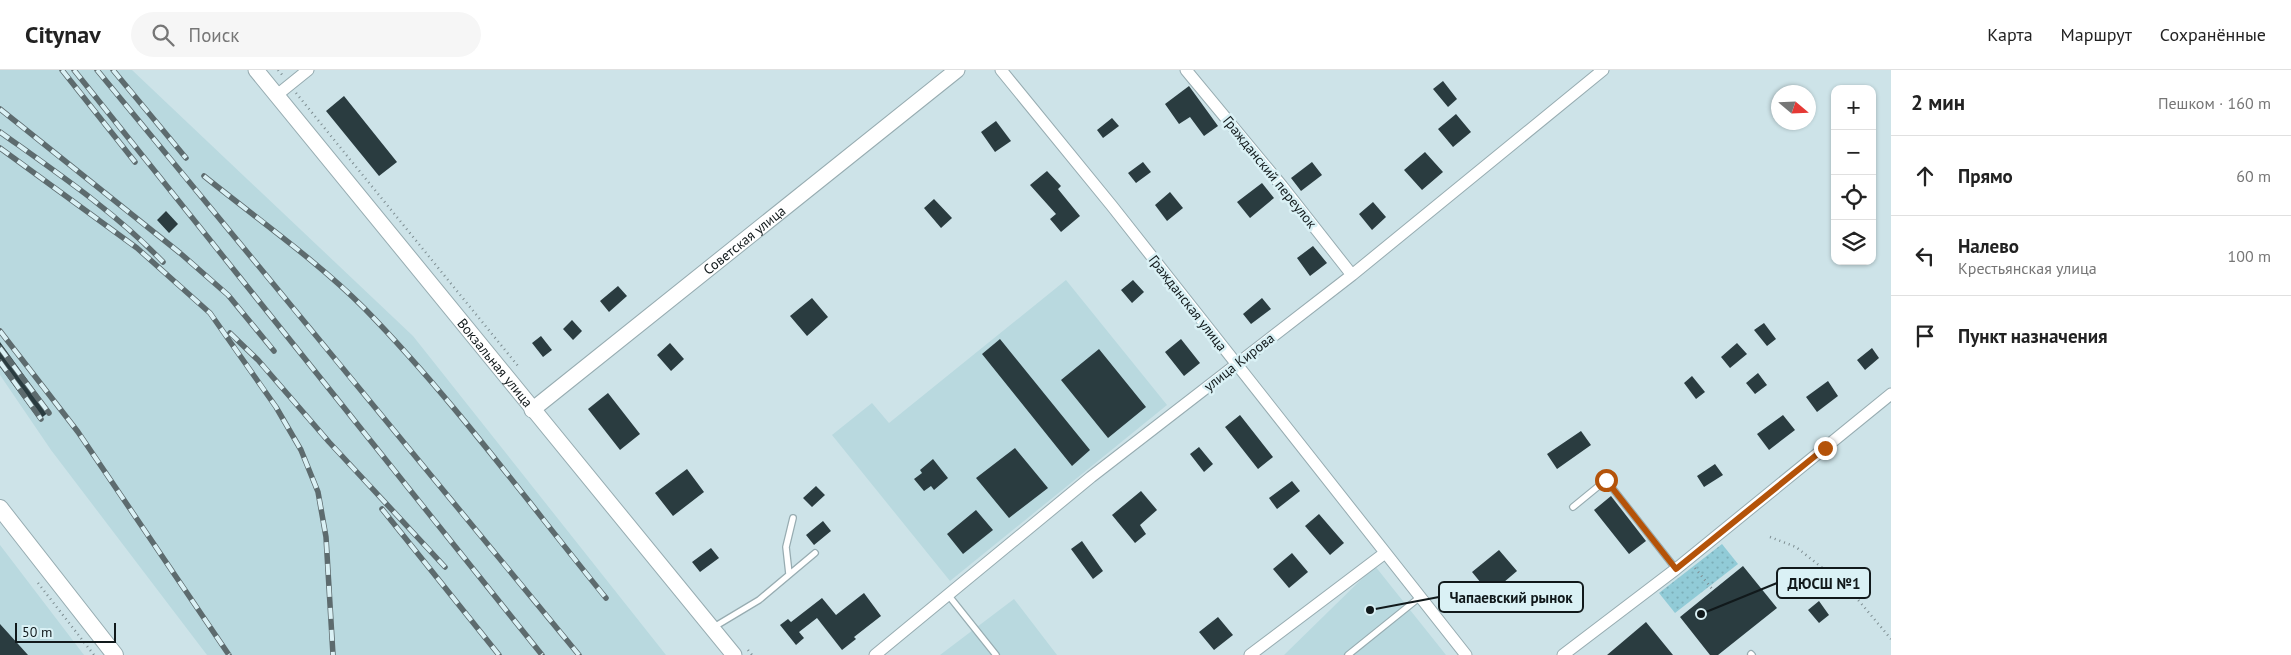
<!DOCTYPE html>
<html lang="ru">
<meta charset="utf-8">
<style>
body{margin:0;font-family:"PT Sans",sans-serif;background:#f6f6f6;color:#222}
.controls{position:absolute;right:15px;top:15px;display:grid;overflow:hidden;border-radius:10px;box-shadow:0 1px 4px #0004}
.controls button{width:45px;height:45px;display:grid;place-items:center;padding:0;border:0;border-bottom:1px solid #e0e0e0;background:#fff;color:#222;font:25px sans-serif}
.compass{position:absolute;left:1771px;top:15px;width:45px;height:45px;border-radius:50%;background:#fff;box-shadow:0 1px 4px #0004;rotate:109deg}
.scale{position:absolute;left:15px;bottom:12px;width:101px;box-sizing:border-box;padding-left:5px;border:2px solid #11191b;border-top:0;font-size:14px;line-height:18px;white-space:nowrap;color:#11191b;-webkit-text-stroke:4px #daf1f5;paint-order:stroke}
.stop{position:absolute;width:15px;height:15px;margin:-11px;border:4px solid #b45309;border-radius:50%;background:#fff}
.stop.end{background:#b45309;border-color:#fff;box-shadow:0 1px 5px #0008}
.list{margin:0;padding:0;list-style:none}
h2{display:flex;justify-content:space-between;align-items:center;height:65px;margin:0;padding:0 20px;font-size:21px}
h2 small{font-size:16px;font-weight:400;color:#767676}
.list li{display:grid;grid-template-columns:32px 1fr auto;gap:15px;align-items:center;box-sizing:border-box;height:80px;padding:0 20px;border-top:1px solid #e0e0e0}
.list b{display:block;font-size:19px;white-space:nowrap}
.list p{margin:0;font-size:16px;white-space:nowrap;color:#767676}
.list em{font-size:16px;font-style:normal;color:#767676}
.icon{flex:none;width:28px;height:28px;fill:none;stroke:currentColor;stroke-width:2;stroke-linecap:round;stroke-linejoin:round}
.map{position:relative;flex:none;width:1891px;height:585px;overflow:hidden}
header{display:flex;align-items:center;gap:30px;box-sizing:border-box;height:70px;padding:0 25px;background:#fff;border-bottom:1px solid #e0e0e0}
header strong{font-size:24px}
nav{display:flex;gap:28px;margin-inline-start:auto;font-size:18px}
.search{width:350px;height:45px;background:#f6f6f6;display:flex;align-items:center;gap:12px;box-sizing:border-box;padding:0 18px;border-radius:28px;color:#767676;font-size:19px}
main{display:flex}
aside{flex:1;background:#fff}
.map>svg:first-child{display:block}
.built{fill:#b9d9df}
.green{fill:url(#green-dots)}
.building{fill:#2a3c40}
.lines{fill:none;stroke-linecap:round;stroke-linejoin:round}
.service-casing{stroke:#97acb1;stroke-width:8}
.minor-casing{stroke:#97acb1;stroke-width:13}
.tertiary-casing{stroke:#97acb1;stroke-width:17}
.secondary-casing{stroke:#97acb1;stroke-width:18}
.path{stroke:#7d8d91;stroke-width:2.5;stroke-dasharray:1 4;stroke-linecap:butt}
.service{stroke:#fff;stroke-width:5.5}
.minor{stroke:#fff;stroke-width:11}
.tertiary{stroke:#fff;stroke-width:15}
.secondary{stroke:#fff;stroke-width:16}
.rail-casing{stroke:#5d6b6e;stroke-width:5.5}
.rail{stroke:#daf1f5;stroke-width:4;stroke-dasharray:11;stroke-linecap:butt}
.route{stroke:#b45309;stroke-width:6}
.labels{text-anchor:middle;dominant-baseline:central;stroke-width:5;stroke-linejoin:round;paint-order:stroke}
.street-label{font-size:14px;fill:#11191b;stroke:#daf1f5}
.leader{fill:none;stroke:#11191b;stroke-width:2}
.callout-dot{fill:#11191b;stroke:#daf1f5;stroke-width:2}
.callout{fill:#daf1f5;stroke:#11191b;stroke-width:2}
.callout-label{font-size:15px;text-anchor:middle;font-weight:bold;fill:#11191b}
</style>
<header>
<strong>Citynav</strong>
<div class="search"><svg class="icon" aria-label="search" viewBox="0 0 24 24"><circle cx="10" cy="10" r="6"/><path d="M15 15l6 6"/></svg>Поиск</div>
<nav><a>Карта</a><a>Маршрут</a><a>Сохранённые</a></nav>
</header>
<main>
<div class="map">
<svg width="1891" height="585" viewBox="0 0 1891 585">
<defs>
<pattern id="green-dots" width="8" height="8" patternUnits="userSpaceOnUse" patternTransform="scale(1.25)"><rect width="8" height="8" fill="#91cbd7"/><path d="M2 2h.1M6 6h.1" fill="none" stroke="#7caeb8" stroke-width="1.8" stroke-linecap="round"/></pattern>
</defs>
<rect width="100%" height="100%" fill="#cde3e8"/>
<path class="built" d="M0 0H132L413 266 666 585H207L51 380 0 305Z
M1066 210 1167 335 950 511 832 365 872 333 889 353Z
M0 475 84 585H0Z
M1375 496 1446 585H1284Z
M1014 529 1057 585H940Z"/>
<path class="green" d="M1722 474 1738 494 1675 543 1659 523Z"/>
<path class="building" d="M1443 11 1457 29 1448 37 1433 19Z
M1189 16 1218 56 1204 66 1190 47 1179 54 1165 34Z
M344 26 397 92 379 106 326 41Z
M1456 44 1471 62 1453 77 1438 59Z
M1112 48 1119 56 1103 68 1097 60Z
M996 51 1011 71 995 82 981 62Z
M1425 82 1443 102 1422 120 1404 100Z
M1143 92 1151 102 1136 113 1128 103Z
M1312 92 1322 105 1301 121 1291 108Z
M1047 101 1061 116 1058 119 1080 146 1061 162 1050 149 1056 144 1030 115Z
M1262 113 1274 128 1250 148 1237 132Z
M1170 122 1183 138 1167 151 1155 135Z
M934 129 952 148 941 158 924 138Z
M1373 132 1386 147 1372 160 1359 144Z
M166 141 178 154 169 163 157 150Z
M1313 176 1327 193 1310 206 1297 188Z
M1133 210 1144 222 1132 233 1121 220Z
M618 216 627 226 609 242 600 231Z
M812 228 828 247 807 266 790 246Z
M1262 228 1271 239 1251 254 1243 244Z
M572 250 582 261 573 270 563 259Z
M1764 253 1776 269 1767 276 1754 260Z
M541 266 552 280 543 287 532 273Z
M1000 269 1090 380 1072 396 982 284Z
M1181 269 1200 293 1184 306 1165 282Z
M0 272 50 341 39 350 0 297Z
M670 273 684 289 671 301 657 285Z
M1737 273 1747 284 1730 298 1721 287Z
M1872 278 1879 288 1865 300 1857 290Z
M1099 279 1146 337 1108 368 1061 310Z
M1758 303 1767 315 1755 324 1746 313Z
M1692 306 1705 322 1696 329 1684 313Z
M1828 311 1838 326 1817 342 1806 327Z
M608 323 640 364 620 380 588 339Z
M1240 345 1273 387 1258 399 1225 357Z
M1783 345 1795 360 1769 380 1757 364Z
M1581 361 1591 375 1557 399 1547 384Z
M1199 377 1213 394 1204 402 1190 384Z
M1015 378 1048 418 1009 448 976 408Z
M933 389 948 408 934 420 931 416 924 421 914 409 922 403 920 400Z
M1715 394 1723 405 1704 417 1697 406Z
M687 399 704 422 673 446 655 423Z
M1292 411 1300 421 1277 439 1269 428Z
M816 416 825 425 812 437 803 428Z
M1141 421 1157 440 1140 455 1146 464 1135 473 1112 445Z
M1611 426 1646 471 1629 484 1594 440Z
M976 440 993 460 963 484 947 464Z
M1319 444 1344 473 1330 485 1305 456Z
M823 451 831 461 814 475 806 465Z
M1082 471 1103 501 1093 509 1071 479Z
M711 478 719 488 700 502 692 492Z
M1499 480 1517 501 1490 524 1472 502Z
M1292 483 1308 502 1289 518 1273 499Z
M1743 496 1777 538 1718 585H1710L1680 547Z
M864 523 881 546 854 567 856 569 842 580 817 548 799 562 804 568 796 575 780 555 788 549 791 552 822 528 836 545Z
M1819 531 1829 545 1819 553 1808 540Z
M1218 547 1233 565 1214 580 1199 562Z
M1646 552 1673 585H1607Z
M0 554 28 585H0Z"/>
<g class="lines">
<g class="service-casing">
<path id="service" d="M1573 437 1606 410 1676 499
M789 504 786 477 793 448
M949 526 996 585
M714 557 759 530 815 483
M1751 584 1752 585
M1348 585 1420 527"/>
</g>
<g class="minor-casing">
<path id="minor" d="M1001 0 1112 136 1466 585
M1186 0 1282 116 1352 205
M277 25 308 0
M875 585 1091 407 1352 205 1603 0
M1250 585 1385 483
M1563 585 1676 499 1891 324"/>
</g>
<g class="tertiary-casing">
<g id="tertiary">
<path id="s1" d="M256 0 734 585"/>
<path id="s2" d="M532 340 957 0"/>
</g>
</g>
<g class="secondary-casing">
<path id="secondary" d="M0 438 115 585"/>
</g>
<path class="path" d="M278 0 284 7
M296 23 518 296
M1770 467 1796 477 1849 519 1891 569
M1695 498 1713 520
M38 513 94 585
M748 580 752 585"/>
<use href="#service" class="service"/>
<use href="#minor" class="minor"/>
<use href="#tertiary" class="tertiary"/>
<use href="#secondary" class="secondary"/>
<g class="rail-casing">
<path id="rail" d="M62 0 135 92
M74 0 542 585
M97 0 579 585
M113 0 186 88
M0 39 180 183 228 225 274 281
M0 62C56 102 115 142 163 192
M0 78 137 178 210 243 276 337 301 380 318 422 326 467 333 585
M204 106C256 148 317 191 364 238 452 328 527 431 606 528
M0 261 78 362 229 585
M230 263 258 290 329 372 445 497
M0 278 49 343
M0 292 41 349
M382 439 499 585"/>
</g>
<use href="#rail" class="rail"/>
</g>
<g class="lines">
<path class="route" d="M1606 410 1676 499 1825 378"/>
</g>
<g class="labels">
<g class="street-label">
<text transform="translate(1270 102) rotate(51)">Гражданский переулок</text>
<text stroke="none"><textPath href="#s2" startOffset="272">Советская улица</textPath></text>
<text transform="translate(1188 233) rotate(52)">Гражданская улица</text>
<text transform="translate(1239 292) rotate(-38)">улица Кирова</text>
<text stroke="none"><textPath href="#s1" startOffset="378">Вокзальная улица</textPath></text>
</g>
</g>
<path class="leader" d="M1701 544L1777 513M1370 540L1439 527"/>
<g class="callout-dot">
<circle cx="1701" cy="544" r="5"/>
<circle cx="1370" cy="540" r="5"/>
</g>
<g class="callout">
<rect x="1777" y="498" width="93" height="30" rx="5"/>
<rect x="1439" y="512" width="144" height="30" rx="5"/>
</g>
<g class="callout-label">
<text x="1824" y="519">ДЮСШ №1</text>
<text x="1511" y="533">Чапаевский рынок</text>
</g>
</svg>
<div class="controls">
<button>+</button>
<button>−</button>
<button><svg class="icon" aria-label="locate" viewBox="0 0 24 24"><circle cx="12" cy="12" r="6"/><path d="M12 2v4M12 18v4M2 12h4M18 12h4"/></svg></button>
<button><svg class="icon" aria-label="layers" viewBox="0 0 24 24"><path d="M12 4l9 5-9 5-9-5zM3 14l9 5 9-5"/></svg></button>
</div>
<svg class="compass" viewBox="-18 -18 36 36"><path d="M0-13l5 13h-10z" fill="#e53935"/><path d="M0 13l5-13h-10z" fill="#767676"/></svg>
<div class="scale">50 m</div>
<div class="stop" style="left:1606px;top:410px"></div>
<div class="stop end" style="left:1825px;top:378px"></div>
</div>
<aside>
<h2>2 мин<small>Пешком · 160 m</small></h2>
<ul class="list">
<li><svg class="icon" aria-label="ahead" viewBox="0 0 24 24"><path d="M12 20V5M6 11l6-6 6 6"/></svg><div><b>Прямо</b></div><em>60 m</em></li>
<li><svg class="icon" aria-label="left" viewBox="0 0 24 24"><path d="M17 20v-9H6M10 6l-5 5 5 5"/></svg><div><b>Налево</b><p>Крестьянская улица</p></div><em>100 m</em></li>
<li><svg class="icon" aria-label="arrive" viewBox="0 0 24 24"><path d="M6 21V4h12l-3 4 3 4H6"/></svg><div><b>Пункт назначения</b></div></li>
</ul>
</aside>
</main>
